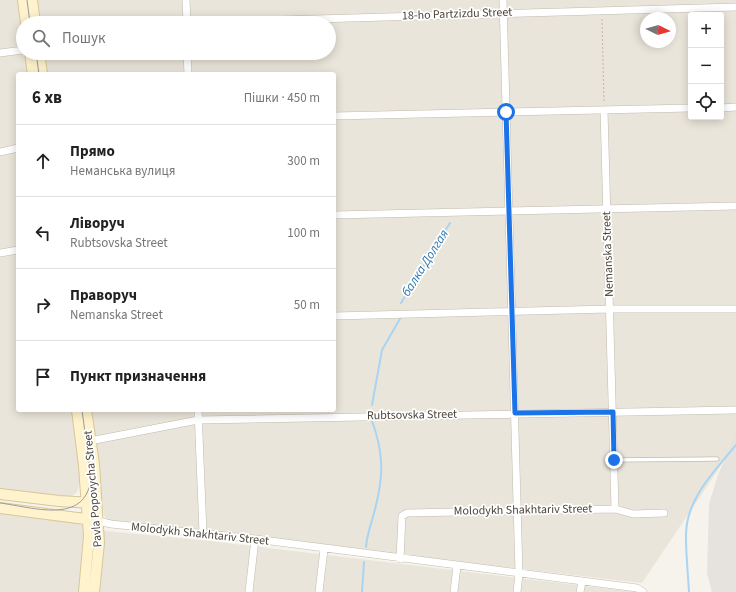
<!DOCTYPE html>
<html lang="uk">
<meta charset="utf-8">
<style>
body{margin:0;font-family:"Source Sans 3",sans-serif;background:#f6f6f6;color:#222}
.controls{position:absolute;right:12px;top:12px;display:grid;overflow:hidden;border-radius:4px;box-shadow:0 2px 10px #0003}
.controls button{width:36px;height:36px;display:grid;place-items:center;padding:0;border:0;border-bottom:1px solid #e0e0e0;background:#fff;color:#222;font:20px sans-serif}
.compass{position:absolute;left:640px;top:12px;width:36px;height:36px;border-radius:50%;background:#fff;box-shadow:0 2px 10px #0003;rotate:95deg}
.stop{position:absolute;width:12px;height:12px;margin:-9px;border:3px solid #1a73e8;border-radius:50%;background:#fff}
.stop.end{background:#1a73e8;border-color:#fff;box-shadow:0 1px 4px #0008}
.list{margin:0;padding:0;list-style:none}
h2{display:flex;justify-content:space-between;align-items:center;height:52px;margin:0;padding:0 16px;font-size:17px}
h2 small{font-size:13px;font-weight:400;color:#767676}
.list li{display:grid;grid-template-columns:26px 1fr auto;gap:12px;align-items:center;box-sizing:border-box;height:72px;padding:0 16px;border-top:1px solid #e0e0e0}
.list b{display:block;font-size:15px;white-space:nowrap}
.list p{margin:0;font-size:13px;white-space:nowrap;color:#767676}
.list em{font-size:13px;font-style:normal;color:#767676}
.icon{flex:none;width:22px;height:22px;fill:none;stroke:currentColor;stroke-width:2;stroke-linecap:round;stroke-linejoin:round}
.map{position:relative;flex:none;width:736px;height:592px;overflow:hidden}
.search{position:absolute;background:#fff;box-shadow:0 2px 10px #0003;left:16px;top:16px;width:320px;height:44px;display:flex;align-items:center;gap:10px;box-sizing:border-box;padding:0 14px;border-radius:22px;color:#767676;font-size:15px}
.panel{position:absolute;background:#fff;box-shadow:0 2px 10px #0003;left:16px;top:72px;width:320px;height:340px;border-radius:4px}
.map>svg:first-child{display:block}
.residential{fill:#eae5da;fill-rule:evenodd}
.industrial{fill:#e6e2dd}
.lines{fill:none;stroke-linecap:round;stroke-linejoin:round}
.stream{stroke:#a9d4f2;stroke-width:2}
.service-casing{stroke:#c2bbae;stroke-width:5}
.minor-casing{stroke:#c2bbae;stroke-width:8}
.secondary-casing{stroke:#d6c79b;stroke-width:12}
.path{stroke:#c4b79f;stroke-width:1;stroke-dasharray:2 2;stroke-linecap:butt}
.service{stroke:#fff;stroke-width:3.5}
.minor{stroke:#fff;stroke-width:7}
.secondary{stroke:#fff3cd;stroke-width:10}
.tram{stroke:#9a9a9a;stroke-width:1}
.route{stroke:#1a73e8;stroke-width:5}
.labels{text-anchor:middle;dominant-baseline:central;stroke-width:3.5;stroke-linejoin:round;paint-order:stroke}
.street-label{font-size:12px;fill:#4b4439;stroke:#fff}
.water-label{font-size:13px;font-style:italic;fill:#2e7ab2;stroke:#fff}
</style>
<div class="map">
<svg width="736" height="592" viewBox="0 0 736 592">
<rect width="100%" height="100%" fill="#f6f3ec"/>
<path class="residential" d="M0 0H22L23 53H28L31 74H18V410H73L80 482 77 492 69 498 0 490Z
M36 0H736V443L642 583 107 521 104 515 90 410H334V74H46L43 53H329V23H39ZM691 15H721V117H691ZM646 18H670V42H646Z
M0 513 70 521 96 530 210 541 635 592H0Z"/>
<path class="industrial" d="M736 433V592H712L707 573 709 504 718 475Z"/>
<g class="lines">
<path class="stream" d="M401 303 450 223
M372 405 382 350 401 317
M366 547C367 532 373 520 376 505 384 474 383 451 372 421
M362 592 364 562
M689 592C688 574 686 555 686 537 685 500 714 472 736 445"/>
<g class="service-casing">
<path id="service" d="M614 460 717 459"/>
</g>
<g class="minor-casing">
<path id="minor" d="M186 0 187 23
M503 0 519 574 517 592
M178 23 736 7
M0 53 23 50
M187 53 188 74
M721 108 736 107
M604 110 615 509
M334 116 691 108
M0 152 18 148
M334 215 736 206
M0 253 18 250
M334 316 610 309H736
M198 410 203 533
M90 441 198 420 736 410
M98 521 111 524 255 539 637 588 643 592
M400 559 402 516 407 513 615 509 633 514 664 513
M249 592 255 539
M319 592 324 549
M454 592 457 566
M580 592 582 582"/>
</g>
<g class="secondary-casing">
<path id="secondary" d="M23 0 26 23
M32 0 35 23
M30 53 33 74
M39 53 42 74
M77 410 84 466 89 536 84 592
M86 410 94 464 99 543 94 592
M0 494 59 501 93 503
M0 508 93 520"/>
</g>
<path class="path" d="M602 19 604 103"/>
<use href="#service" class="service"/>
<use href="#minor" class="minor"/>
<use href="#secondary" class="secondary"/>
<path class="tram" d="M27 0 30 23
M36 53 39 74
M0 503C32 507 86 526 91 478L82 410"/>
</g>
<g class="lines">
<path class="route" d="M506 112 515 413 613 412 614 460"/>
</g>
<g class="labels">
<g class="street-label">
<text transform="translate(457 14) rotate(-2)">18-ho Partzizdu Street</text>
<text transform="translate(608 254) rotate(-92)">Nemanska Street</text>
<text transform="translate(412 415) rotate(-1)">Rubtsovska Street</text>
<text transform="translate(93 489) rotate(-95)">Pavla Popovycha Street</text>
<text transform="translate(523 510) rotate(-1)">Molodykh Shakhtariv Street</text>
<text transform="translate(200 534) rotate(6)">Molodykh Shakhtariv Street</text>
</g>
<g class="water-label">
<text transform="translate(425 263) rotate(-58)">балка Долгая</text>
</g>
</g>
</svg>
<div class="controls">
<button>+</button>
<button>−</button>
<button><svg class="icon" aria-label="locate" viewBox="0 0 24 24"><circle cx="12" cy="12" r="6"/><path d="M12 2v4M12 18v4M2 12h4M18 12h4"/></svg></button>
</div>
<svg class="compass" viewBox="-18 -18 36 36"><path d="M0-13l5 13h-10z" fill="#e53935"/><path d="M0 13l5-13h-10z" fill="#767676"/></svg>
<div class="stop" style="left:506px;top:112px"></div>
<div class="stop end" style="left:614px;top:460px"></div>
<div class="search"><svg class="icon" aria-label="search" viewBox="0 0 24 24"><circle cx="10" cy="10" r="6"/><path d="M15 15l6 6"/></svg>Пошук</div>
<section class="panel">
<h2>6 хв<small>Пішки · 450 m</small></h2>
<ul class="list">
<li><svg class="icon" aria-label="ahead" viewBox="0 0 24 24"><path d="M12 20V5M6 11l6-6 6 6"/></svg><div><b>Прямо</b><p>Неманська вулиця</p></div><em>300 m</em></li>
<li><svg class="icon" aria-label="left" viewBox="0 0 24 24"><path d="M17 20v-9H6M10 6l-5 5 5 5"/></svg><div><b>Ліворуч</b><p>Rubtsovska Street</p></div><em>100 m</em></li>
<li><svg class="icon" aria-label="right" viewBox="0 0 24 24"><path d="M7 20v-9h11M14 6l5 5-5 5"/></svg><div><b>Праворуч</b><p>Nemanska Street</p></div><em>50 m</em></li>
<li><svg class="icon" aria-label="arrive" viewBox="0 0 24 24"><path d="M6 21V4h12l-3 4 3 4H6"/></svg><div><b>Пункт призначення</b></div></li>
</ul>
</section>
</div>
